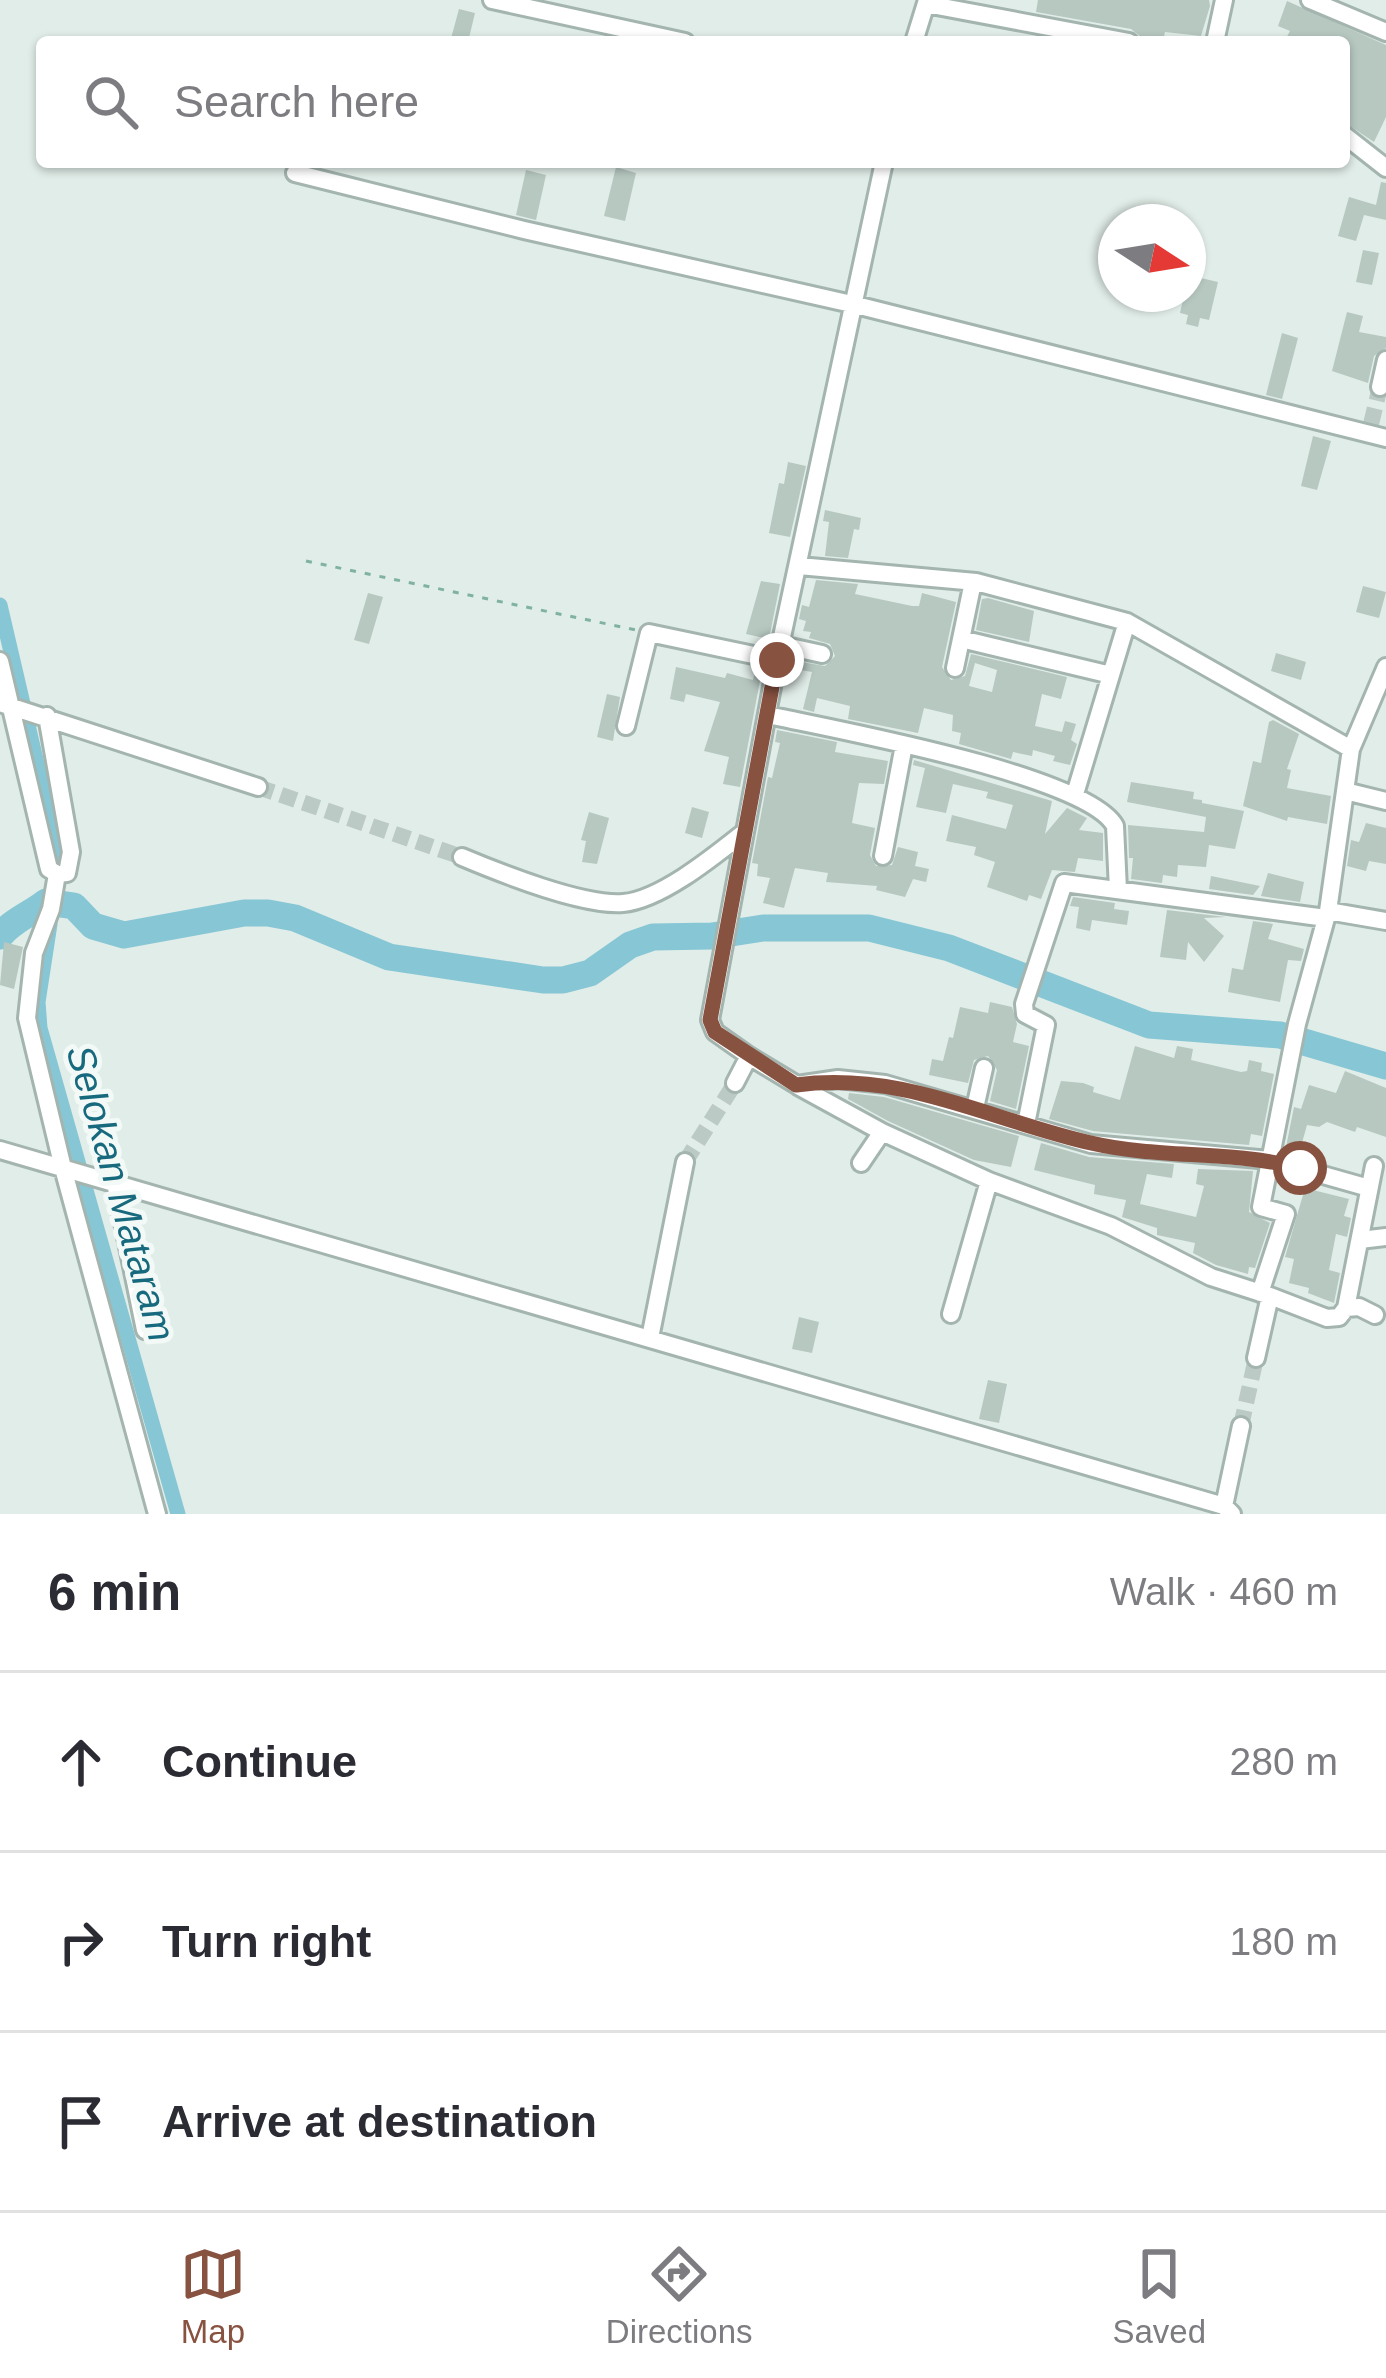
<!DOCTYPE html>
<meta charset="utf-8">
<style>
body{margin:0;font-family:Arial,sans-serif;background:#f2f2f3;color:#2b2b33}
.compass{position:absolute;left:1098px;top:204px;width:108px;height:108px;border-radius:50%;background:#fff;box-shadow:0 3px 9px #0004;rotate:102deg}
.stop{position:absolute;width:36px;height:36px;margin:-27px;border:9px solid #885241;border-radius:50%;background:#fff}
.stop.end{background:#885241;border-color:#fff;box-shadow:0 3px 12px #0008}
.list{margin:0;padding:0;list-style:none}
h2{display:flex;justify-content:space-between;align-items:center;height:156px;margin:0;padding:0 48px;font-size:51px}
h2 small{font-size:39px;font-weight:400;color:#7c7c81}
.list li{display:grid;grid-template-columns:78px 1fr auto;gap:36px;align-items:center;box-sizing:border-box;height:180px;padding:0 48px;border-top:3px solid #e1e1e2}
.list b{display:block;font-size:45px;white-space:nowrap}
.list em{font-size:39px;font-style:normal;color:#7c7c81}
.icon{flex:none;width:66px;height:66px;fill:none;stroke:currentColor;stroke-width:2;stroke-linecap:round;stroke-linejoin:round}
.map{position:relative;flex:none;width:1386px;height:1514px;overflow:hidden}
.search{position:absolute;background:#fff;box-shadow:0 3px 9px #0004;left:36px;right:36px;top:36px;height:132px;display:flex;align-items:center;gap:30px;box-sizing:border-box;padding:0 42px;border-radius:12px;color:#7c7c81;font-size:45px}
.sheet{height:696px;background:#fff}
nav{display:flex;justify-content:space-around;align-items:center;box-sizing:border-box;height:168px;border-top:3px solid #e1e1e2;background:#fff;font-size:33px;color:#7c7c81}
nav a{display:grid;justify-items:center;gap:6px}
nav .on{color:#885241}
.map>svg:first-child{display:block}
.lines{fill:none;stroke-linecap:round;stroke-linejoin:round}
.canal{stroke:#86c6d5;stroke-width:15}
.river{stroke:#86c6d5;stroke-width:27}
.building{fill:#b7c8c1;fill-rule:evenodd}
.minor-tunnel{stroke:#bbcac5;stroke-width:16;stroke-dasharray:16 8;stroke-linecap:butt}
.minor-casing{stroke:#a4b5b0;stroke-width:22}
.path{stroke:#80b2a4;stroke-width:3;stroke-dasharray:6 9;stroke-linecap:butt}
.minor{stroke:#fff;stroke-width:16}
.route{stroke:#885241;stroke-width:15}
.labels{text-anchor:middle;dominant-baseline:central;stroke-width:10;stroke-linejoin:round;paint-order:stroke}
.water-label{font-size:39px;font-style:italic;fill:#17697e;stroke:#f2f9f6}
</style>
<div class="map">
<svg width="1386" height="1514" viewBox="0 0 1386 1514">
<rect width="100%" height="100%" fill="#e1ede8"/>
<g class="lines">
<path class="canal" d="M0 605 59 858 57 883
M50 924 38 1002 40 1028 178 1514"/>
<path class="river" d="M0 936C13 920 31 914 46 902L74 906 93 926 124 935 244 913H268L295 918 389 957 543 980H563L590 973 630 945 653 937 712 936 763 928H869L949 948 1149 1025 1280 1035 1386 1066"/>
</g>
<path class="building" d="M1038 0H1209L1210 6 1201 36 1165 32 1163 41 1141 37 1131 29 1036 12Z
M1287 1 1386 45V117L1374 142 1344 122V42H1284L1290 31 1278 26Z
M459 9 475 13 468 42H450Z
M616 167 636 173 625 221 604 216Z
M526 170 546 175 536 220 516 215Z
M1381 182 1386 183V220L1364 215 1356 241 1338 236 1349 197 1376 205Z
M1363 250 1379 253 1372 285 1356 282Z
M1188 275 1218 282 1209 320 1200 318 1198 327 1186 324 1188 315 1180 313 1184 294H1188Z
M1347 312 1363 316 1359 332 1386 337V348L1374 356 1368 383 1332 371Z
M1282 333 1298 338 1282 399 1266 395Z
M1313 436 1331 441 1317 490 1301 486Z
M788 462 806 466 790 537 769 533 779 483 784 484Z
M825 510 861 518 859 530 854 529 848 558 825 556 829 522 823 521Z
M816 580 858 584 855 594 912 606H919L922 593 956 602 942 667 951 680 965 676 971 654 1067 677 1061 699 1042 694 1035 726 1062 732 1065 721 1076 724 1071 740 1077 744 1070 765 1053 761 1055 756 1033 750 1032 756 1013 752 1011 759 959 744 961 733 952 731 953 715 924 708 918 733 848 719 850 706 817 698 814 712 803 709 812 672 789 668 790 660 825 666 835 656 830 644 809 638 811 632 803 631 806 621 799 619 802 605 809 607ZM975 663 997 670 992 692 969 686Z
M761 581 780 584 769 639 746 634Z
M1363 586 1386 592 1379 618 1356 612Z
M368 593 383 597 369 644 354 640Z
M988 598 1034 611 1029 642 976 630 982 599Z
M1276 653 1306 662 1301 680 1271 671Z
M676 667 725 678 727 673 753 680 756 669 762 670 740 787 723 784 729 757 704 751 720 702 686 694 684 702 670 699Z
M607 694 620 697 613 741 597 737Z
M1273 720 1299 734 1287 769 1291 770 1287 788 1331 796 1327 824 1288 817 1287 821 1243 806 1253 761 1261 763 1269 722Z
M777 730 837 742 835 752 888 761 884 784 859 783 852 823 875 828 870 855 876 866 892 865 898 847 918 852 915 866 929 869 926 882 913 879 905 897 876 890 877 886 826 882 828 873 795 868 784 908 763 903 770 878 757 876 758 864 752 863 768 777 772 778 780 743 775 742Z
M914 760 1052 801 1045 834 1067 808 1087 818 1079 830 1103 833V861L1078 858 1075 872 1052 870 1041 899 1029 895 1027 901 987 887 995 862 974 855 976 847 946 841 952 815 1006 829 1013 805 986 798 988 792 953 784 946 813 916 807 925 768 913 765Z
M1131 782 1194 792 1193 799 1202 800V803L1244 811 1235 849 1209 845 1206 867 1178 865 1177 877 1163 875 1162 883 1131 879 1133 858H1129L1128 825 1204 832 1206 817 1127 802Z
M692 807 709 812 702 838 685 833Z
M589 812 609 818 597 864 582 862 586 841 581 840Z
M1366 823 1386 828V864L1369 861 1366 871 1347 866 1351 840 1359 842Z
M1268 873 1304 882 1300 902 1261 896Z
M1211 876 1260 886 1253 895 1209 889Z
M1073 897 1115 903 1114 909 1129 911 1127 925 1092 920 1090 931 1076 928 1079 907 1070 906Z
M1167 910 1226 917 1204 918 1224 936 1204 962 1188 942 1186 960 1160 957Z
M1253 921 1273 924 1268 939 1304 949 1301 961 1288 960 1280 1002 1228 992 1232 968 1243 970Z
M4 942 23 947 14 989 0 985Z
M990 1002 1012 1007 1017 1024 1013 1042 1029 1046 1016 1109 990 1101 997 1070 988 1056 974 1060 968 1083 929 1075 932 1059 943 1061 949 1037 953 1038 960 1007 988 1013Z
M1135 1046 1174 1058 1177 1046 1193 1049 1191 1060 1241 1072 1247 1071 1249 1060 1262 1063 1261 1071 1274 1074 1262 1136 1251 1134 1249 1145 1093 1131 1049 1119 1061 1081 1083 1083 1094 1087 1093 1092 1120 1100Z
M1345 1071 1386 1088V1137L1357 1127 1355 1132 1327 1122 1319 1127 1307 1125 1300 1150 1286 1147 1294 1107 1301 1109 1309 1085 1336 1093Z
M849 1093 884 1097 1019 1136 1011 1167 974 1160 888 1121 848 1099Z
M1041 1143 1089 1157 1174 1164 1172 1178 1147 1174 1140 1204 1196 1217 1204 1186 1196 1184 1198 1169 1253 1171 1249 1212 1270 1223 1255 1268 1249 1267 1248 1274 1216 1265 1193 1253 1195 1243 1157 1235V1228L1122 1217 1126 1200 1094 1194 1095 1185 1034 1170Z
M1305 1188 1349 1199 1344 1216 1351 1218 1347 1237 1336 1234 1329 1270 1340 1273 1334 1303 1308 1293 1309 1288 1289 1283 1294 1259 1285 1257Z
M799 1317 819 1322 812 1353 792 1349Z
M988 1380 1007 1384 999 1423 979 1419Z"/>
<g class="lines">
<path class="minor-tunnel" d="M1371 424 1380 387
M258 787 462 857
M685 1162 735 1083
M1241 1426 1256 1358"/>
<g class="minor-casing">
<path id="minor" d="M492 0 685 42
M1310 0 1386 32
M926 4 1129 42
M914 42 927 0
M1215 42 1224 0
M1344 135 1386 168
M295 173 524 230 856 305 1386 438
M1380 387 1386 360
M799 566 976 582 1127 622 1351 749
M961 639 1111 675
M781 645 822 654
M0 661 49 869 57 874
M955 668 973 582
M0 703 258 787
M768 715C832 729 1087 775 1115 826L1118 890
M47 716 71 852 67 873 57 874
M626 726 649 633 777 660
M1345 791 1386 801
M1075 794 1127 622
M883 856 904 745
M462 857C500 873 583 906 623 903 660 900 713 857 742 834
M57 874 51 909 34 953 27 1018 63 1168 157 1514
M1328 911 1386 921
M749 1056 715 1032 710 1020 777 660 884 162
M735 1083 749 1056 797 1085 838 1079 885 1084 1091 1144 1270 1160 1369 1188
M798 1086 882 1132 989 1181 1111 1226 1211 1277 1270 1296 1256 1358
M975 1108 984 1068
M1026 1124 1046 1025 1025 1014 1024 1004 1064 883 1326 918
M0 1150 1224 1506 1232 1514
M861 1163 882 1132
M115 1183 145 1330
M1360 1240 1386 1237
M1260 1293 1286 1214 1261 1207 1297 1024 1328 911 1351 749 1386 667
M1270 1296 1327 1318 1339 1317 1346 1308 1374 1166
M1346 1308 1359 1307 1375 1315
M951 1314 989 1181
M650 1338 685 1162
M1224 1506 1241 1426"/>
</g>
<path class="path" d="M306 561 636 630"/>
<use href="#minor" class="minor"/>
</g>
<g class="lines">
<path class="route" d="M777 660 710 1020 715 1032 796 1085C905 1071 989 1120 1091 1143 1160 1159 1231 1150 1300 1168"/>
</g>
<g class="labels">
<g class="water-label">
<text transform="translate(121 1193) rotate(74)">Selokan Mataram</text>
</g>
</g>
</svg>
<svg class="compass" viewBox="-18 -18 36 36"><path d="M0-13l5 13h-10z" fill="#e53935"/><path d="M0 13l5-13h-10z" fill="#7c7c81"/></svg>
<div class="stop" style="left:1300px;top:1168px"></div>
<div class="stop end" style="left:777px;top:660px"></div>
<div class="search"><svg class="icon" aria-label="search" viewBox="0 0 24 24"><circle cx="10" cy="10" r="6"/><path d="M15 15l6 6"/></svg>Search here</div>
</div>
<section class="sheet">
<h2>6 min<small>Walk · 460 m</small></h2>
<ul class="list">
<li><svg class="icon" aria-label="ahead" viewBox="0 0 24 24"><path d="M12 20V5M6 11l6-6 6 6"/></svg><div><b>Continue</b></div><em>280 m</em></li>
<li><svg class="icon" aria-label="right" viewBox="0 0 24 24"><path d="M7 20v-9h11M14 6l5 5-5 5"/></svg><div><b>Turn right</b></div><em>180 m</em></li>
<li><svg class="icon" aria-label="arrive" viewBox="0 0 24 24"><path d="M6 21V4h12l-3 4 3 4H6"/></svg><div><b>Arrive at destination</b></div></li>
</ul>
</section>
<nav>
<a class="on"><svg class="icon" aria-label="map" viewBox="0 0 24 24"><path d="M3 6l6-2 6 2 6-2v14l-6 2-6-2-6 2zM9 4v14M15 6v14"/></svg>Map</a>
<a><svg class="icon" aria-label="directions" viewBox="0 0 24 24"><path d="M12 3l9 9-9 9-9-9zM9 14v-3h6M13 9l2 2-2 2"/></svg>Directions</a>
<a><svg class="icon" aria-label="saved" viewBox="0 0 24 24"><path d="M7 4h10v16l-5-4-5 4z"/></svg>Saved</a>
</nav>
